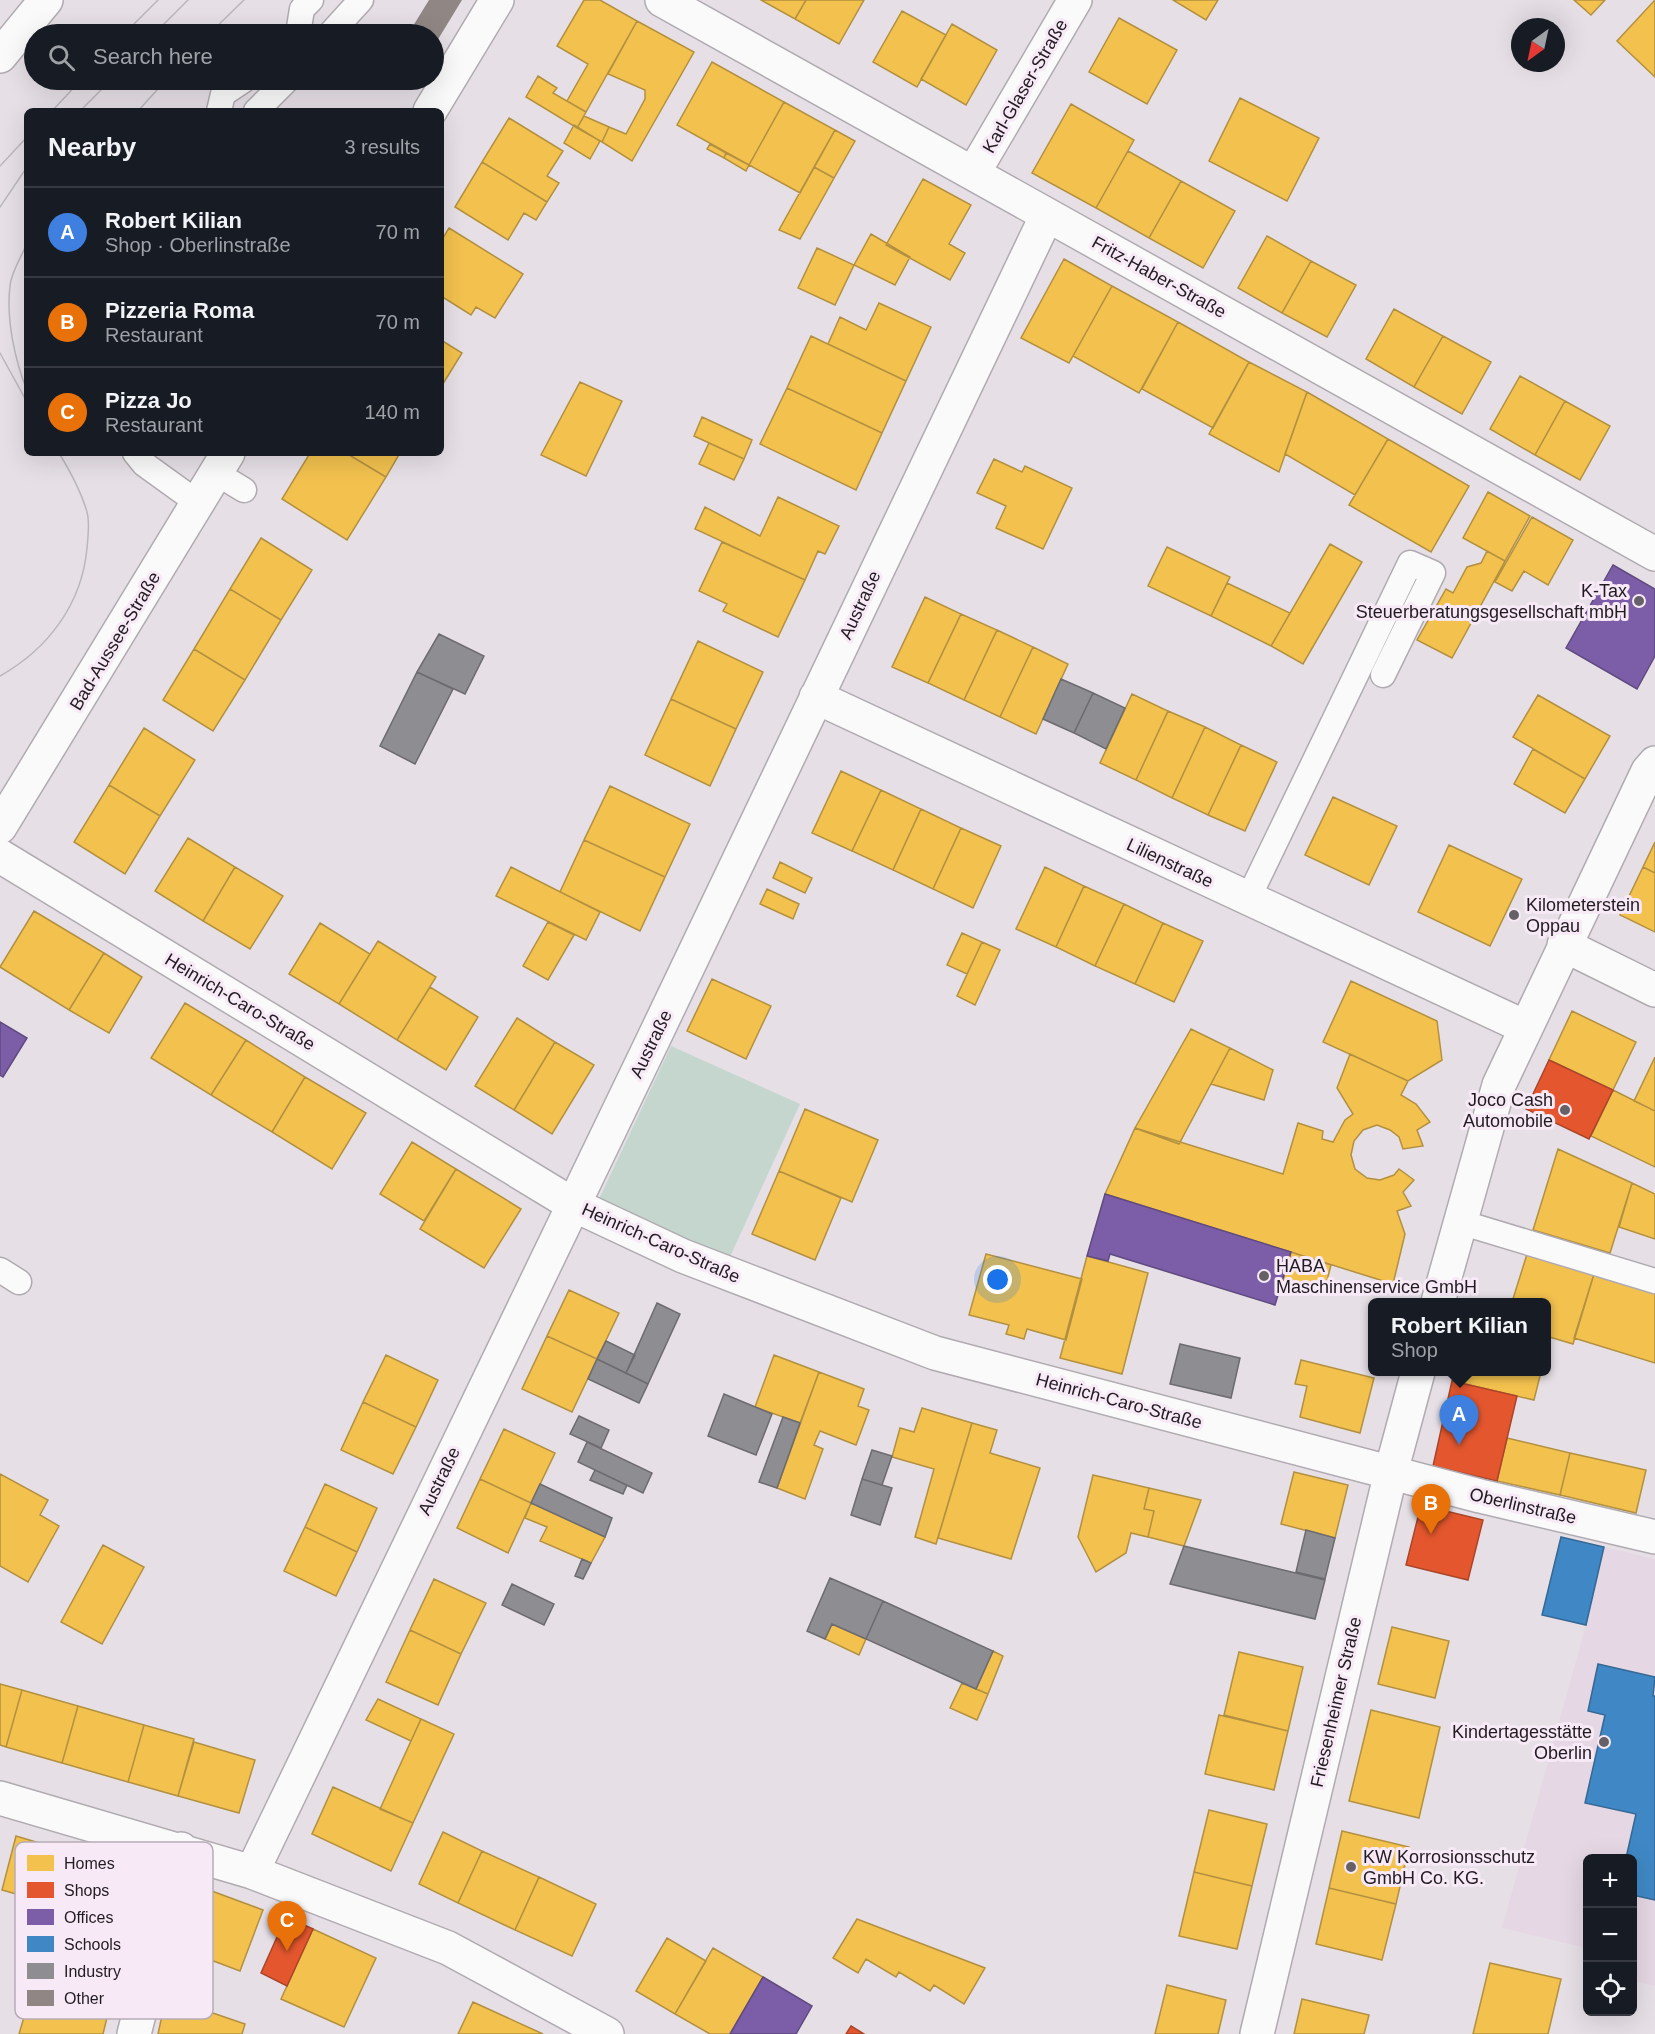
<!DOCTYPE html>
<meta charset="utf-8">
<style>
body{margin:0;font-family:Helvetica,sans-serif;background:#20242c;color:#f1f3f6}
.controls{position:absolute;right:18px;bottom:18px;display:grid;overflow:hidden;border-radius:9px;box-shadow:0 6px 24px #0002}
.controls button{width:54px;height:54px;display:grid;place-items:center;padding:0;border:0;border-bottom:2px solid #363941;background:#171b24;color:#f1f3f6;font:30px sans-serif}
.compass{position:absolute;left:1511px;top:18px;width:54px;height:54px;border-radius:50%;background:#171b24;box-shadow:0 6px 24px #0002;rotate:213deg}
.you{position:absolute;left:998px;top:1280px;width:21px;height:21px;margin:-15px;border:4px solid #fff;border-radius:50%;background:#1a73e8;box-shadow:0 0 0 9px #1a73e833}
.badge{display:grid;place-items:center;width:39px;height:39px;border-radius:50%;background:#0f766e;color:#fff;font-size:20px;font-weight:700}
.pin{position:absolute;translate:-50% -50px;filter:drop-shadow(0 2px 3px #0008)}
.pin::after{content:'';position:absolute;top:32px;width:21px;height:18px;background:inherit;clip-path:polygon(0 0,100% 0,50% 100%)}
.popup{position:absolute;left:1368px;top:1298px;width:183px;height:78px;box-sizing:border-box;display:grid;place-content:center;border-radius:9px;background:#171b24;filter:drop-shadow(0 2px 4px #0005);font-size:20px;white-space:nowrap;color:#9ea1a6}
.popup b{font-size:22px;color:#f1f3f6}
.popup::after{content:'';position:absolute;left:50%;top:100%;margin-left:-12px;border:12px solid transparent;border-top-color:#171b24}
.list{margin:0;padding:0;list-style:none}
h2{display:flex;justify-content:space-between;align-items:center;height:78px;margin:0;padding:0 24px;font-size:26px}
h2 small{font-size:20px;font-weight:400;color:#9ea1a6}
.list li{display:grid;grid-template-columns:39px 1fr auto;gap:18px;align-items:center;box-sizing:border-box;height:90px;padding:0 24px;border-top:2px solid #363941}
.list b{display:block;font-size:22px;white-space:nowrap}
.list p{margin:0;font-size:20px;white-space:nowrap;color:#9ea1a6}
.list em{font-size:20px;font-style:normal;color:#9ea1a6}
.icon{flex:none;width:33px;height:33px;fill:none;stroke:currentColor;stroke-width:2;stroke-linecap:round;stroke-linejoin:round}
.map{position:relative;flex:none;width:1655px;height:2034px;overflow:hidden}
.search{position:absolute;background:#171b24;box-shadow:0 6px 24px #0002;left:24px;top:24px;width:420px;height:66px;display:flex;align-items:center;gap:15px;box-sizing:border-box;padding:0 21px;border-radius:33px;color:#9ea1a6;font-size:22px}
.panel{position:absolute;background:#171b24;box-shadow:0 6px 24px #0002;left:24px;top:108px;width:420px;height:348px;border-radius:9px}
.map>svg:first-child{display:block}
.built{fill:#e5d7e4}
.green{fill:#c5d6ce}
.homes{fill:#f2c14e;stroke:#b39040;stroke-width:1.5}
.shops{fill:#e4572e;stroke:#aa452a;stroke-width:1.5}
.offices{fill:#7b5ea7;stroke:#604a7f;stroke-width:1.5}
.schools{fill:#3f88c5;stroke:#366894;stroke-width:1.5}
.industry{fill:#8d8d92;stroke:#6d6b70;stroke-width:1.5}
.building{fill:#908785}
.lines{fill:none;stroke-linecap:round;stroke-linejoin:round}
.lane-casing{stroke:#b0abb0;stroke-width:27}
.street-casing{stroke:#b0abb0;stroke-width:36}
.highway-casing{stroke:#b0abb0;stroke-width:36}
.lane{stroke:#fbfafb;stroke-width:24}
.street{stroke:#fbfafb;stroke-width:33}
.highway{stroke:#fbfafb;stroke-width:33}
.tram{stroke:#b9b7b9;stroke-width:1.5}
.poi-dot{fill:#666166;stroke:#f7e9f6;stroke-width:2}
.labels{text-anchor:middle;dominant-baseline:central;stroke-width:6;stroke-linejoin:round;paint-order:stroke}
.street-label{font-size:18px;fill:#211c21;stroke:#f7e9f6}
.poi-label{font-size:18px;fill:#211c21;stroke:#f7e9f6;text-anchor:end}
.key{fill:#f7e9f6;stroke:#b7acb6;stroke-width:1.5}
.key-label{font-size:16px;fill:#211c21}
</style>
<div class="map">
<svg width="1655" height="2034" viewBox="0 0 1655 2034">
<rect width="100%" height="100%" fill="#e6e0e6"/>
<path class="built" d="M1604 1547 1655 1559V1986L1633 1981 1632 1858H1588L1587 1948 1502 1928 1586 1625Z"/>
<path class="green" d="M671 1046 800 1104 729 1259 598 1201Z"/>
<path class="homes" d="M584 0H600L637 21 586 112 567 101 588 64 557 46Z
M761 0H806L795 19Z
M806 0H864L839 44 795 19Z
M1173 0H1218L1206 20Z
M1574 0H1605L1591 15Z
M1655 0V77L1617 41Z
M902 11 946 35 917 87 873 62Z
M1119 18 1177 50 1147 104 1089 72Z
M637 21 694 52 632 161 602 142 609 127 626 134 645 99V90L608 74Z
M952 24 997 50 966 105 921 79Z
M712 62 784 102 749 165 677 125Z
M538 76 557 88 553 93 586 112 577 128 526 97Z
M1240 98 1319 138 1287 201 1209 161Z
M784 102 835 130 800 193 749 165Z
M1071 104 1134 140 1096 208 1032 173Z
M584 116 609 127 602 142 577 128Z
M509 118 563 151 547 176 559 183 547 202 482 162Z
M574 125 600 141 590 159 564 143Z
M835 130 855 141 834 178 814 167Z
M710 144 726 153 724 158 707 149Z
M1128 151 1181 181 1149 238 1096 208Z
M726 153 749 165 746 171 724 158Z
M482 162 547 202 536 220 524 213 508 240 455 207Z
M814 167 834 178 800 239 779 230Z
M923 179 971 205 949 244 965 253 950 280 886 245Z
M1181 181 1235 211 1203 268 1149 238Z
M449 228 523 274 495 318 476 307 471 315 441 296V241Z
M871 234 910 257 895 285 854 265Z
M1267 236 1311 261 1282 313 1238 288Z
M817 248 854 265 835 305 798 288Z
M1064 259 1112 286 1069 363 1021 338Z
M1311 261 1356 285 1327 337 1282 313Z
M1112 286 1178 322 1139 393 1073 356Z
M879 303 931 327 906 381 828 344 840 317 866 330Z
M1394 309 1443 336 1414 387 1366 359Z
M1178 322 1249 362 1213 428 1142 389Z
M811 336 906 381 882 433 787 388Z
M1443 336 1491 362 1462 414 1414 387Z
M441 340 462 353 441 387Z
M1249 362 1307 392 1279 472 1209 434Z
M1520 376 1565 401 1535 455 1490 429Z
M580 382 622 401 586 476 541 455Z
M787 388 882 433 856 490 760 444Z
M1307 392 1388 439 1355 495 1285 454Z
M1565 401 1610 426 1580 480 1535 455Z
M702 417 752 440 744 459 694 436Z
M1388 439 1469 486 1431 552 1349 505Z
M709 443 744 459 734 480 699 464Z
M310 453H346L386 477 347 540 282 499Z
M346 453H400L386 477Z
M994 459 1022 472 1025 466 1072 488 1043 549 996 528 1006 506 977 493Z
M1488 492 1530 516 1505 561 1463 538Z
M778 497 839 526 825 554 818 551 805 580 695 529 705 507 760 536Z
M1532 517 1573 540 1548 585 1524 571 1512 591 1495 582Z
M261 538 312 570 281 620 230 589Z
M722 542 805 580 778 637 723 611 727 604 699 591Z
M1330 544 1362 562 1303 664 1271 646Z
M1167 547 1230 577 1211 616 1148 586Z
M1487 551 1505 561 1452 658 1417 640 1446 589 1453 593 1467 567 1481 563Z
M1227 583 1290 613 1271 646 1211 616Z
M230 589 281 620 245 680 194 649Z
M925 597 961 614 928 683 892 667Z
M961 614 997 630 964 700 928 683Z
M997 630 1033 647 1000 717 964 700Z
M698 641 763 672 736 729 671 699Z
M1033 647 1068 664 1036 734 1000 717Z
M194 649 245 680 213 731 163 700Z
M1132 694 1168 711 1136 780 1100 763Z
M1538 695 1610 736 1585 779 1513 737Z
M671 699 736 729 710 786 645 755Z
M1168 711 1205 727 1172 798 1136 780Z
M1205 727 1241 745 1208 815 1172 798Z
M144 728 195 760 160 816 109 785Z
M1241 745 1277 762 1245 831 1208 815Z
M1533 749 1585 779 1565 813 1514 784Z
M841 771 881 790 852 851 812 833Z
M109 785 160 816 125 874 74 842Z
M610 786 690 824 665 877 584 840Z
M881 790 921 809 893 870 852 851Z
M1333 797 1397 826 1369 885 1305 855Z
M921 809 961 828 933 889 893 870Z
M961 828 1001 846 973 908 933 889Z
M188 838 235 867 203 921 155 891Z
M584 840 665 877 640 931 560 892Z
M1655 842V873L1643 867Z
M1449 845 1522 879 1490 946 1418 912Z
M780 862 812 878 805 893 773 878Z
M235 867 283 896 250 949 203 921Z
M511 867 600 912 586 940 496 896Z
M1045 867 1084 886 1056 947 1016 929Z
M1643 867 1655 873V932L1620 915Z
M1084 886 1124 904 1095 966 1056 947Z
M767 889 799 904 793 919 760 904Z
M1124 904 1163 923 1135 984 1095 966Z
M34 911 104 953 69 1010 0 967Z
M548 922 574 935 548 980 523 966Z
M320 923 370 954 339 1004 289 974Z
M1163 923 1203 941 1174 1002 1135 984Z
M962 933 982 942 967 974 947 965Z
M378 941 436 977 397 1040 339 1004Z
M982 942 1000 950 975 1005 957 996Z
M104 953 142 977 109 1033 69 1010Z
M712 979 771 1006 746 1059 687 1031Z
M1351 981 1437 1021 1442 1060 1408 1081 1323 1042Z
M430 987 478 1017 446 1070 397 1040Z
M185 1003 246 1040 211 1095 151 1058Z
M1572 1011 1636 1042 1613 1090 1549 1060Z
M517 1018 555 1042 514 1110 475 1086Z
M1191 1029 1230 1048 1179 1144 1135 1128Z
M246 1040 305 1077 272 1132 211 1095Z
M555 1042 594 1065 552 1134 514 1110Z
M1230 1048 1273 1070 1264 1100 1211 1084Z
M1350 1054 1408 1081 1401 1095 1416 1104 1430 1122 1417 1130 1423 1146 1403 1149 1399 1137 1390 1130 1377 1125 1363 1130 1354 1141 1351 1155 1355 1169 1367 1178 1380 1180 1394 1175 1399 1169 1414 1180 1403 1192 1411 1206 1397 1211 1405 1234 1393 1284 1105 1194 1135 1128 1283 1174 1298 1123 1323 1131 1322 1139 1333 1142 1345 1120 1353 1114 1337 1088Z
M1655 1057V1111L1634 1101Z
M305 1077 366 1113 332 1169 272 1132Z
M1613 1090 1655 1111V1167L1591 1136Z
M805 1109 878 1140 852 1202 779 1171Z
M412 1142 456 1169 424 1221 380 1194Z
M1558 1149 1632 1183 1610 1253 1533 1230Z
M456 1169 521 1209 484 1268 420 1229Z
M779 1171 841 1198 815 1260 752 1234Z
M1632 1183 1655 1194V1239L1619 1227Z
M1528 1251 1594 1274 1573 1344 1546 1336V1302H1512Z
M1291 1252 1331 1265 1324 1292 1283 1280Z
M986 1254 1082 1279 1066 1340 1027 1329 1024 1339 1006 1334 1009 1325 969 1315Z
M1087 1256 1148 1273 1122 1374 1060 1358Z
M1594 1274 1655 1293V1363L1574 1338Z
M569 1290 619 1313 597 1359 547 1336Z
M547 1336 597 1359 572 1412 522 1389Z
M386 1355 438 1380 416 1427 363 1402Z
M774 1355 819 1372 800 1423 755 1407Z
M1301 1360 1374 1378 1360 1433 1300 1417 1307 1386 1295 1384Z
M819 1372 864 1389 858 1406 869 1410 856 1445 820 1431 814 1445 823 1449 805 1499 777 1488Z
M1455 1372H1541L1534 1400 1452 1381Z
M363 1402 416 1427 393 1474 341 1450Z
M922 1408 972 1423 936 1544 915 1537 934 1469 892 1457 900 1428 914 1432Z
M972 1423 997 1430 990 1453 1040 1468 1011 1559 938 1538Z
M504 1429 555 1453 531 1503 480 1479Z
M1507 1438 1570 1453 1560 1495 1497 1481Z
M1570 1453 1646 1470 1636 1513 1560 1495Z
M1294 1472 1348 1485 1335 1538 1281 1524Z
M0 1474 48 1500 40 1515 59 1526 28 1582 0 1566Z
M1093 1475 1149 1488 1144 1509 1154 1511 1148 1537 1131 1533 1126 1553 1096 1572 1078 1537Z
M480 1479 531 1503 508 1553 457 1528Z
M325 1484 377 1508 357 1552 305 1527Z
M1149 1488 1201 1500 1184 1546 1148 1537 1154 1511 1144 1509Z
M531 1503 605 1537 591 1563 540 1541 547 1527 525 1518Z
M305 1527 357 1552 336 1596 284 1571Z
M103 1545 144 1567 102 1644 61 1622Z
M434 1579 486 1603 461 1654 410 1630Z
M832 1624 866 1639 859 1655 825 1639Z
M1392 1627 1449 1641 1435 1698 1378 1684Z
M410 1630 461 1654 438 1705 386 1682Z
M993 1651 1003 1656 988 1694 976 1689Z
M1239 1652 1303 1667 1288 1731 1224 1715Z
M962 1683 988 1694 977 1720 950 1708Z
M0 1684 22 1690 6 1747 0 1745Z
M22 1690 78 1706 62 1763 6 1747Z
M378 1699 421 1719 411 1741 366 1720Z
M78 1706 144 1725 128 1782 62 1763Z
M1371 1710 1440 1727 1419 1818 1349 1801Z
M1219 1715 1288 1731 1274 1790 1205 1774Z
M421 1719 454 1734 413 1823 380 1809Z
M144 1725 194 1739 178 1796 128 1782Z
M194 1742 255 1760 239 1813 178 1796Z
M333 1787 413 1823 391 1871 312 1834Z
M1209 1810 1267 1824 1252 1886 1194 1872Z
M1342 1831 1409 1847 1396 1904 1329 1888Z
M443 1832 482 1851 458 1903 419 1884Z
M16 1836 66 1851 51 1904 2 1890Z
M66 1851 146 1872 117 1977 86 1969 102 1915 51 1904Z
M482 1851 539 1877 515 1930 458 1903Z
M1194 1872 1252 1886 1237 1949 1179 1936Z
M539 1877 596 1904 572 1956 515 1930Z
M201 1887 263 1910 240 1971 179 1948Z
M1329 1888 1396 1904 1382 1960 1316 1944Z
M857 1919 985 1968 964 2004 934 1985 930 1991 899 1972 896 1977 866 1959 858 1973 833 1958Z
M313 1929 376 1958 344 2027 281 1999Z
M667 1938 706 1961 675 2014 636 1991Z
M713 1948 763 1977 730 2034H710L675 2014Z
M1490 1963 1561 1979 1548 2034H1473Z
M66 1964 117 1977 103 2034H19L36 1977Z
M1167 1985 1226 2000 1218 2034H1155Z
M166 1997 245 2024 242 2034H158Z
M1302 1999 1369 2015 1364 2034H1294Z
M473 2002 543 2034H458Z"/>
<path class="shops" d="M1549 1060 1613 1090 1589 1139 1526 1109Z
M1452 1381 1517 1396 1497 1481 1433 1466Z
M1421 1505 1483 1520 1468 1580 1406 1565Z
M286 1917 313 1929 287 1986 261 1973Z
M851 2026 864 2034H846Z"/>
<path class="offices" d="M1613 565 1655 589V656L1637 689 1566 648Z
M0 1022 27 1038 3 1077 0 1075Z
M1105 1194 1291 1252 1275 1305 1110 1254 1108 1261 1087 1256Z
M763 1977 812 2006 796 2034H730Z"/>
<path class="schools" d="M1561 1537 1604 1547 1586 1625 1542 1615Z
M1598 1664 1655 1677 1653 1696H1655V1900L1632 1895V1858H1626L1636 1814 1585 1803 1605 1715 1588 1711Z"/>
<path class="industry" d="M439 634 484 656 465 694 417 672Z
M417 672 453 689 415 764 380 746Z
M1061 679 1093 693 1074 733 1043 719Z
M1093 693 1125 708 1106 749 1074 733Z
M657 1303 680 1314 648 1384 626 1373Z
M606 1341 635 1355 626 1373 597 1359Z
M1180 1344 1240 1358 1231 1398 1170 1384Z
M597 1359 648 1384 639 1403 588 1379Z
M724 1394 772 1414 756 1455 708 1436Z
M579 1416 609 1430 601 1448 570 1434Z
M783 1417 800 1423 777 1488 759 1482Z
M587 1442 652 1473 643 1493 578 1462Z
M872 1450 892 1456 882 1485 862 1479Z
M595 1470 627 1485 623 1494 590 1480Z
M862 1479 892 1488 880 1525 851 1515Z
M540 1484 612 1518 605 1537 531 1503Z
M1306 1530 1335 1538 1325 1579 1296 1572Z
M1184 1546 1325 1580 1315 1619 1170 1584Z
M582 1559 591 1563 583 1579 575 1576Z
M830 1578 883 1601 866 1639 832 1624 825 1639 807 1631Z
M512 1584 554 1604 544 1625 502 1605Z
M883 1601 993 1651 976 1689 866 1639Z"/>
<path class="building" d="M429 0H462L437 41 434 34H427L413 26Z"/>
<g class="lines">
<g class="lane-casing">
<path id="lane" d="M298 34 302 9 311 0
M330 34 361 0
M219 111 223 94 244 80
M256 111 287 80
M135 453 144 464 198 503
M216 473 244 490
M1248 899 1410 563 1433 573 1383 675
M1460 1222 1655 1281
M0 1270 19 1282"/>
</g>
<g class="street-casing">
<path id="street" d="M662 0 1655 554
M430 111 497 0
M974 172 1075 0
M816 697 1525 1027
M0 827 228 453
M0 856 572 1204 683 1256 935 1353 1480 1496 1655 1537
M1564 945 1655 990
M1438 1302 1499 1085 1648 771 1655 763
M0 1798 252 1872 448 1948 607 2034
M252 1872 653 1040 1047 215
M134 2034 181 1849
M1257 2034 1391 1472 1418 1372"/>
</g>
<g class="highway-casing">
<path id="highway" d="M0 56 46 0"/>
</g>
<use href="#lane" class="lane"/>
<use href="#street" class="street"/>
<use href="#highway" class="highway"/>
<path class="tram" d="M124 34 158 0
M154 34 188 0
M209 34 244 0
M52 111 81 80
M80 111 111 80
M138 111 166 80
M0 166 27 137
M0 207 27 167
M27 243C22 256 11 272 10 286 6 320 15 360 27 391
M0 353 27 402
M0 676C48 649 82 604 87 548 88 536 90 523 87 512 81 491 70 471 59 453"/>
</g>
<g class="poi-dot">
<circle cx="1639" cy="601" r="6"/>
<circle cx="1514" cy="915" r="6"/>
<circle cx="1565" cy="1110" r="6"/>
<circle cx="1264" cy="1276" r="6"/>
<circle cx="1604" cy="1742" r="6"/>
<circle cx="1351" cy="1867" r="6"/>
</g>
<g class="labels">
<g class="street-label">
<text transform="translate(1025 86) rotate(-60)">Karl-Glaser-Straße</text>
<text transform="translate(1159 277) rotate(29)">Fritz-Haber-Straße</text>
<text transform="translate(860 605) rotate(-65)">Austraße</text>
<text transform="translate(115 641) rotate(-59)">Bad-Aussee-Straße</text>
<text transform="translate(1170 863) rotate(25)">Lilienstraße</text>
<text transform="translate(240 1002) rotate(31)">Heinrich-Caro-Straße</text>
<text transform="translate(651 1044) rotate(-64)">Austraße</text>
<text transform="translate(661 1243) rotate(24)">Heinrich-Caro-Straße</text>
<text transform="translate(1119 1401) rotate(15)">Heinrich-Caro-Straße</text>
<text transform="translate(439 1481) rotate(-64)">Austraße</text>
<text transform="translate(1523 1506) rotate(13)">Oberlinstraße</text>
<text transform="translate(1336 1702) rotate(-77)">Friesenheimer Straße</text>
</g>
<g class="poi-label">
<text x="1627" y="591">K-Tax<tspan x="1627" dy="21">Steuerberatungsgesellschaft mbH</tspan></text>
<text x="1526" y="905" text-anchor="start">Kilometerstein<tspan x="1526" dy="21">Oppau</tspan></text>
<text x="1553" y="1100">Joco Cash<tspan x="1553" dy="21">Automobile</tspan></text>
<text x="1276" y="1266" text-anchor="start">HABA<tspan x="1276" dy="21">Maschinenservice GmbH</tspan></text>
<text x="1592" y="1732">Kindertagesstätte<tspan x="1592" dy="21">Oberlin</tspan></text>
<text x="1363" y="1857" text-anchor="start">KW Korrosionsschutz<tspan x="1363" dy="21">GmbH Co. KG.</tspan></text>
</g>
</g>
<rect x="15" y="1842" width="198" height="177" rx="9" class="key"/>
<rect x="27" y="1855" width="27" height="16" fill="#f2c14e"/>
<rect x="27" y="1882" width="27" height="16" fill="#e4572e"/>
<rect x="27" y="1909" width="27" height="16" fill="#7b5ea7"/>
<rect x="27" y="1936" width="27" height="16" fill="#3f88c5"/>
<rect x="27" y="1963" width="27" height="16" fill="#8d8d92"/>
<rect x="27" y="1990" width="27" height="16" fill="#908785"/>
<g class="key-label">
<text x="64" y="1869">Homes</text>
<text x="64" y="1896">Shops</text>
<text x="64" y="1923">Offices</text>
<text x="64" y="1950">Schools</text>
<text x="64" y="1977">Industry</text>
<text x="64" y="2004">Other</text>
</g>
</svg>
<div class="controls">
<button>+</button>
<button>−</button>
<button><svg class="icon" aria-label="locate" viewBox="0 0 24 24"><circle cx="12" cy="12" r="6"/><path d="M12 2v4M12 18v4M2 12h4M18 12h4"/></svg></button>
</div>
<svg class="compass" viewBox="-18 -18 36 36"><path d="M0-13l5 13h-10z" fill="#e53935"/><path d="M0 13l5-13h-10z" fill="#9ea1a6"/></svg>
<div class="you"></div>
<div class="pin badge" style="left:1459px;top:1445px;background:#3f7fe0">A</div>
<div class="popup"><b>Robert Kilian</b>Shop</div>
<div class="pin badge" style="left:1431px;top:1534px;background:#e8710a">B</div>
<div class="pin badge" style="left:287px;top:1951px;background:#e8710a">C</div>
<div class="search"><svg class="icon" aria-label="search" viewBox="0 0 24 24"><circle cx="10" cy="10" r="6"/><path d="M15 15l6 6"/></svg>Search here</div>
<section class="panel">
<h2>Nearby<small>3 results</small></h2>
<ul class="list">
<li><span class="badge" style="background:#3f7fe0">A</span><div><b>Robert Kilian</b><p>Shop · Oberlinstraße</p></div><em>70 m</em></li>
<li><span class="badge" style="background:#e8710a">B</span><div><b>Pizzeria Roma</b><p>Restaurant</p></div><em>70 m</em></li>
<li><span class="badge" style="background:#e8710a">C</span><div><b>Pizza Jo</b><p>Restaurant</p></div><em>140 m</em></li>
</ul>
</section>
</div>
